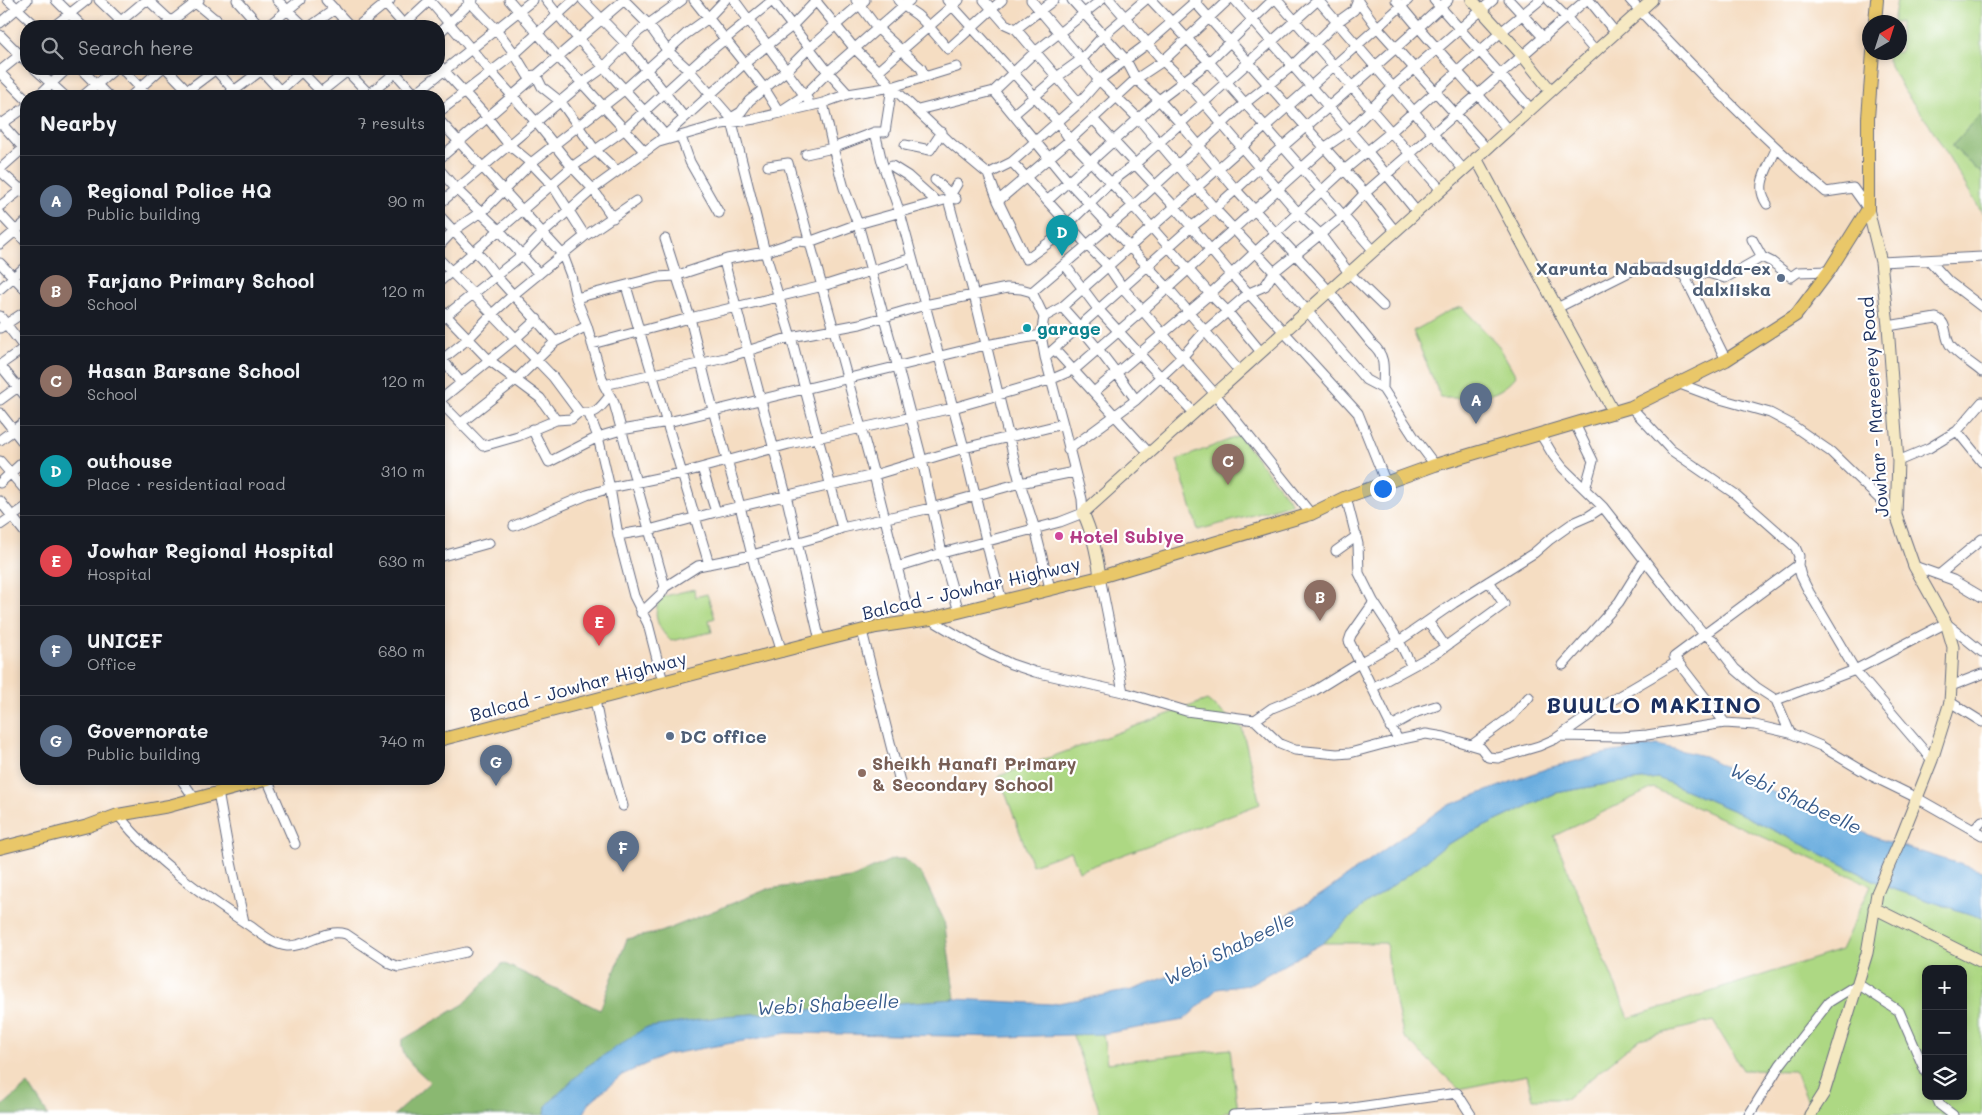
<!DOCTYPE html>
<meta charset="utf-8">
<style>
body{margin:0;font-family:Mali,sans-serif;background:#20242c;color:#f1f3f6}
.controls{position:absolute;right:15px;bottom:15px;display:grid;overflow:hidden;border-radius:10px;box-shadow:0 2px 8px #0003}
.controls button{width:45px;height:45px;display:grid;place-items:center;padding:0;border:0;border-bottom:1px solid #363941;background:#171b24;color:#f1f3f6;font:25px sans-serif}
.compass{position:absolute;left:1862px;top:15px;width:45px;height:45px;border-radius:50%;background:#171b24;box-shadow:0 2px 8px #0003;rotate:39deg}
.you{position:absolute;left:1382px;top:488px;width:18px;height:18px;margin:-12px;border:4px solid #fff;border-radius:50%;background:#1a73e8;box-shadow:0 0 0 8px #1a73e833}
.badge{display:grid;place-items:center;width:32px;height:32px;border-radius:50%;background:#8c9099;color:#fff;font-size:16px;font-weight:700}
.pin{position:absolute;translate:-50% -41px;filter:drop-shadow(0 1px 2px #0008)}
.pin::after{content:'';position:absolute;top:26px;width:18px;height:15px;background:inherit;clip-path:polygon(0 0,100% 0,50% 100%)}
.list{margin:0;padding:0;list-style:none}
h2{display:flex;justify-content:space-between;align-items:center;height:65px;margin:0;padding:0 20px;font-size:21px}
h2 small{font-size:16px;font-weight:400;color:#9ea1a6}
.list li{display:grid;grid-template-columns:32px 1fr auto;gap:15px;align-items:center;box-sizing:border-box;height:90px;padding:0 20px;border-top:1px solid #363941}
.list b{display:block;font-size:19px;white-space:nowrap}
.list p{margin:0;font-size:16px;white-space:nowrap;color:#9ea1a6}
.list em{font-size:16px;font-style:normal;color:#9ea1a6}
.icon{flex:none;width:28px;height:28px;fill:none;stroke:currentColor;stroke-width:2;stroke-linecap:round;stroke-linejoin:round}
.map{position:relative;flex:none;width:1982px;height:1115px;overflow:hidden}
.search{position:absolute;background:#171b24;box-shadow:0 2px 8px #0003;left:20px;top:20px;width:425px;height:55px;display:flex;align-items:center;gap:12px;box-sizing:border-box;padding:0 18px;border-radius:20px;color:#9ea1a6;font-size:19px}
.panel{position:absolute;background:#171b24;box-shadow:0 2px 8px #0003;left:20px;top:90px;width:425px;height:695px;border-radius:20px}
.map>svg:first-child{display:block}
.green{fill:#add883;stroke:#648470;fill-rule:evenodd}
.forest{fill:#8ab871;stroke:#527468}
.water{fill:#6aaddf;stroke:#426e9e}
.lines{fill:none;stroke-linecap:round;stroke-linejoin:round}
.street-casing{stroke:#676c81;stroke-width:11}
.secondary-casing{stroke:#676c81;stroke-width:13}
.primary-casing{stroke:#676c81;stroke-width:14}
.street{stroke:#fff;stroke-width:9}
.secondary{stroke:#f6e9c3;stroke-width:11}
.primary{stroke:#e9c769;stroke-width:12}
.service-dot{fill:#5c6f8a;stroke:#fff;stroke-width:2}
.culture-dot{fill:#0f9aa8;stroke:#fff;stroke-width:2}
.hotel-dot{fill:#d1479c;stroke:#fff;stroke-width:2}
.education-dot{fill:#8d6e63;stroke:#fff;stroke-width:2}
.labels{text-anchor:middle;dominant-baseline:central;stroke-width:4.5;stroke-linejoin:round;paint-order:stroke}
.service-label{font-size:18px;font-weight:bold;fill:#4e5e75;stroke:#fff;text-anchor:end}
.culture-label{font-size:18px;font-weight:bold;fill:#0d838f;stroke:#fff;text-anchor:start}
.street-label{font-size:18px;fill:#1b2f5e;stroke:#fff}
.hotel-label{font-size:18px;font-weight:bold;fill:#b23c85;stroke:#fff;text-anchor:start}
.education-label{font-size:18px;font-weight:bold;fill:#785e54;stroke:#fff;text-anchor:start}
.water-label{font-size:19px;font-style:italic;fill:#375b8b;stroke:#fff}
.district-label{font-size:22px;font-weight:bold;letter-spacing:1px;fill:#1b2f5e;stroke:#fff}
</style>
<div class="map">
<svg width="1982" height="1115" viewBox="0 0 1982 1115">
<rect width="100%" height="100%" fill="#fff"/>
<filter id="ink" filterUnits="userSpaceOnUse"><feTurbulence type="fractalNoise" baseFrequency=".02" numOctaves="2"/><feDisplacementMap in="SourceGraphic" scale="10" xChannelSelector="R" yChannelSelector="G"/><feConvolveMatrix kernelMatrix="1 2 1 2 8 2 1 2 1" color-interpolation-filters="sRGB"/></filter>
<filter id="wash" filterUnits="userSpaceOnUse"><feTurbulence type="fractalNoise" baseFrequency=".0096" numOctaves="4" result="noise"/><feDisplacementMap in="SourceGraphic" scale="20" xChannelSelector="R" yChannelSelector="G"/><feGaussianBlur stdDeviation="1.12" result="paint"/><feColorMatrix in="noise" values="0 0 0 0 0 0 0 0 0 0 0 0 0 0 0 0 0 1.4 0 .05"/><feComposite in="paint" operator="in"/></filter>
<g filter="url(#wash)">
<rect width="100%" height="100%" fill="#f5ddc2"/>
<path class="green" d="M1897 0H1982V113L1952 146 1982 174V213L1931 127 1904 91 1887 60 1888 53 1900 52V22H1893Z
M1462 307 1499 346 1516 376C1496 401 1471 398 1441 398L1413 331C1430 323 1444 311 1462 307Z
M1239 436 1292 503C1261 514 1230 521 1198 530L1177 460Z
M694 589 695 597 707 594 715 618 709 620 712 632 671 641C658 629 651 614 661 597Z
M1207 700 1242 728 1260 804 1079 871 1071 851 1032 865 999 776Z
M1658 778 1741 814 1890 888 1982 918V1115H1800L1808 1102 1795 1071 1743 1070 1713 1021 1639 1039 1566 1099H1533L1527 1075 1459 1089 1404 1037 1392 986 1386 943H1323L1363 906 1409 874 1445 845 1556 793 1607 784ZM1653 788 1871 885 1841 950 1629 1018 1554 836ZM1926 969H1963V1096H1926Z
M1072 1033 1103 1034 1107 1063 1230 1049 1238 1111 1224 1112V1115H1101Z"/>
<path class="forest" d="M1982 113V174L1952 146Z
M893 859H905L922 875 944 920 955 999 726 1016 546 1106 545 1115H394L430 1082C418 1070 399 1057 402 1040L464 1004 503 963 600 1010 627 939 661 932 768 889 851 878Z
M28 1084 48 1115H0V1108Z"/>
<path class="water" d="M1657 745 1704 756 1783 797 1876 838 1982 871V918L1890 888 1741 814 1658 778 1607 784 1556 793 1445 845 1409 874 1363 906 1323 943 1248 985 1217 989 1184 1020 1103 1034 1004 1037 787 1033 666 1055 622 1075 590 1102 583 1115H545L546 1106 586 1067 645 1028 726 1016 955 999 1052 1004 1132 990 1215 959 1322 894 1444 807 1548 768 1607 753Z"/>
</g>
<g filter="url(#ink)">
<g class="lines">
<g class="street-casing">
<path id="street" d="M8 0 36 26
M56 0 82 26
M99 0 126 26
M148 0 176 26
M192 0 223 26
M237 0 260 26
M277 0 304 26
M326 0 350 26
M382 0 405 26
M429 0 490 71 536 122 572 167 593 189 613 218
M468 0 496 29 514 53 528 76 536 75 542 87 561 102 595 150 617 171
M509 0 558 57 645 152
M546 0C583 48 626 89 665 135
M583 0 626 44 684 117
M624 0 649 25 667 50 690 71 731 118 765 252 791 337 842 528
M694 0 764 88 779 112 805 95 828 72 910 0
M734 0 808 100
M772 0 828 72 848 94
M815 0 855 49 878 71 892 87 952 144 988 174 998 201 1026 259 1054 239 1068 224 1110 183 1134 165 1318 0
M856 0 878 29 921 68 925 77
M898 0C904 7 910 10 917 15 929 25 938 38 948 49L1002 0
M947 0 1058 122 1070 140 1133 206 1210 294 1228 312 1261 352
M984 0 1005 24 1016 29 1079 103
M1031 0 1099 80 1139 119 1215 209 1274 272 1366 380 1383 389 1414 437 1435 465
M1072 0 1126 60 1136 79 1159 100 1180 123 1236 190 1329 291 1372 344C1387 356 1383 371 1383 389
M1110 0 1163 61 1191 88 1299 214 1320 234 1349 273 1383 306
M1151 0 1209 62 1374 251
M1193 0 1365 193 1395 231
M1235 0 1368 152 1417 212
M1277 0 1441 190
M1318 0 1463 169
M1357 0 1377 27 1487 149
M1396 0C1431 45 1472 85 1508 130
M1434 0 1531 109
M1509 0 1544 38
M1549 0 1567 18 1595 51
M1589 0 1615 32
M1630 0C1693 67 1756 132 1826 192L1853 188 1868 209
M0 23 27 0
M54 26 87 0
M115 26 146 0
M165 26 199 0
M207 26 216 19
M268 26 300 0
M311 26 335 9
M358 26 390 0
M402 26 430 0
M1016 29 1054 0
M439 33 473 0
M0 35 26 61
M439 65 487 117 509 145 531 163 553 186 585 236
M35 69 65 96
M81 69 108 96
M122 69 148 96
M167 69 193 96
M215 69 239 96
M260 69 285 96
M299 69 325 96
M345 69 371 96
M393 70 416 96
M0 71 26 50
M878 71 959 0
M0 73 26 99
M994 91 1067 180 1168 288 1240 372
M38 96 67 69
M83 96 115 69
M131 96 161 69
M180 96 216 69
M227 96 263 69
M274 96 304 69
M316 96 350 69
M367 96 400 69
M412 96 533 0
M823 103 833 148 844 188 858 224 898 368 922 460 942 553 959 612
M918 110 994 91 1035 52 1101 0
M439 112 518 51 574 0
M1014 114 1057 77 1082 59 1103 36 1145 0
M731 118 741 112 749 101 787 70 809 48 865 0
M1093 119 1174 206 1231 274 1358 413 1386 483
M439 120 563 255 571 276 576 298 587 326 604 385 614 403 665 587 661 594 641 613
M0 122 26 151
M0 125 26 107
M875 132 882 162 900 213 964 448 991 561 1002 601
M681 137 690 162 719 213
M659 142 722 124 755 119 823 103 848 94 892 87 957 67
M905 145 930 150 942 132
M806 154 833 148 875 132H885L892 87
M439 159 624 0
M1012 162 1088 246 1108 266 1123 288 1215 394 1311 514
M768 166 788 163 874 475 911 622
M892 166 908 176 937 202
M0 169 26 146
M439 169 456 189 500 231 539 274
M0 171 26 194
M988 174 1012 162 1079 103 1099 80 1147 44 1197 0
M935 180 956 199
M957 184 948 199 974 295 1020 483 1035 529 1050 588
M998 201 1070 140 1136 79 1163 61 1228 0
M1047 201 1159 100 1209 62 1273 0
M439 204 582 83 603 68 639 31 682 0
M1767 204C1754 185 1768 169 1776 149
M0 206 26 186
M0 214 26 242
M439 215 470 249C481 253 489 268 497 277 516 299 537 319 555 342
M665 239 690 318 713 410 740 506 756 572 782 652
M1752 239 1762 257
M0 244 26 222
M439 246 453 231 485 209 531 163 624 90 686 34 707 19 725 0
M439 259 553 377 579 412
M1929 260 1948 281 1982 307
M724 261 786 495 820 641
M1881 262 1982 257
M0 263 26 290
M1065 265 1098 309 1194 413
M1684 275 1708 273 1725 278 1762 257 1772 262 1791 277 1798 272 1829 271
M439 282 572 167 625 129 707 54 773 0
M626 286 709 564
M0 289 26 266
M1032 292 1133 206 1244 104 1292 66 1336 23 1354 10 1358 0
M576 298 658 277 675 276 727 259 765 252 797 241 809 242 858 224 948 199
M1062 307C1089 336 1113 367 1136 400
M439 308 489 360 540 398 556 420
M1557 308 1635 269H1663L1684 275 1726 360
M0 316 26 350
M1044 317 1062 307 1408 0
M439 321 522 255 543 233 593 189 658 142 745 63 791 27 817 0
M1888 326 1936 318C1948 322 1944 336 1950 345 1956 354 1974 365 1982 372
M0 328 26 311
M592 344 690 318 823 286 912 258
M1054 349 1149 453
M439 355 461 383
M1045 357 1191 227C1223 204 1250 175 1280 149 1336 100 1394 52 1448 0
M439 362 468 339 492 314 513 295 585 236 636 201
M0 365 26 397
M0 365 24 348
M1680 384 1720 399 1770 413 1789 423 1831 452 1896 515
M604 385 725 358 791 337 860 324 925 305 1007 288 1021 289 1032 292
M1094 392 1210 294 1343 171 1391 132 1501 32 1540 0
M0 400 26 381
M439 401 483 446 518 436 556 420 571 419 579 412C597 416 599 408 610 396
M439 401 515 339 537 319
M1631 407 1671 450 1735 494 1795 547 1799 556 1798 565 1801 576 1809 592 1855 670 1932 760
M0 413 26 446
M589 414 598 437 610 488 618 535 634 596 648 624 663 682
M461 423 517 379 555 342 587 326
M1575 424 1593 461 1585 489
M532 429 549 462 598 437 621 430 668 422 986 345 1041 335
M1957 431 1982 462
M1541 435 1553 455 1563 468 1603 507 1686 613 1704 634 1713 640 1735 669 1756 687 1776 700 1790 733
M0 440 26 421
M1068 450 1136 400 1183 356 1205 331 1249 293 1265 286 1274 272 1344 215 1365 193 1586 0
M0 461 26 491
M1898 461 1929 448 1957 431 1982 402
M702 468 716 512
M0 483 26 459
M1346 497 1358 544 1359 573 1373 601 1372 605 1351 635 1349 641 1398 740
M0 501 26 534
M0 525 26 507
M514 526 587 495 610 488 682 473 789 444 953 408 1050 380 1075 369 1142 311 1324 148 1349 131 1393 87 1493 0
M618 535 649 530 716 512 874 475 964 448 1063 424
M1336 551 1357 536
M439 557 489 543
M1914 566 1953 580 1982 597
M897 567 942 553 1060 522 1083 513 1082 499 1063 424 1045 357 1041 335 1044 317 1032 292
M1940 574 1982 539
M1100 577 1123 692
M665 587 698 566 752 555 821 536 842 528 931 508 1020 483 1074 472
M1373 601 1399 641 1411 665
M930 619 982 650 1011 664 1035 672 1123 692 1186 711 1255 720 1280 744 1295 750 1337 754 1350 753 1398 740 1426 734 1444 737 1481 748 1488 757 1498 758 1539 746 1555 739 1604 705 1677 662
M1428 621 1445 646
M862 631 900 782
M1563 665 1619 602 1645 560
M1951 686 1982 674
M1372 688 1438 652 1504 604 1489 581
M595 700 599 721 623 806
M1776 700 1855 670 1946 623 1982 652
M1950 702 1982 722
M1255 720 1272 708 1314 691 1361 662 1399 641 1454 603 1534 553 1549 540 1573 523 1589 516 1603 507
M1725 723 1674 657 1798 565
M1390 727 1417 712 1436 706
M1560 736 1620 737 1647 735 1725 723 1755 725 1790 733 1821 746 1868 774 1917 798 1982 835
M1472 745 1512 716 1529 697
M181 779 195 799
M267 779 295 844
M218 792 229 853 244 922
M118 815C156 862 200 893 250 926 260 933 274 945 287 946 307 947 325 928 346 934L391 964 399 967 466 952
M1974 830 1982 821
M1936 1096 1940 1105 1953 1115
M1233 1115 1345 1109 1457 1093 1471 1115
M1749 1115 1780 1065 1829 1002 1858 984 1899 1011 1926 1073"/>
</g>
<g class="secondary-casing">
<path id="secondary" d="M1472 0 1523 56 1551 91
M1476 158 1614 413
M1100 577C1097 554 1093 534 1083 513L1652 0
M1874 908 1982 962
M1810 1115 1824 1093 1867 953 1877 893 1901 838 1932 760 1950 702 1951 686 1953 647 1946 623 1914 566 1896 515 1898 461 1888 326 1881 262 1868 209"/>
</g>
<g class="primary-casing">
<path id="primary" d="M1875 22 1877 0
M439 740 820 641 876 627 930 619 1100 577 1311 514 1346 497 1435 465 1631 407 1726 360 1796 315 1829 271 1868 209V118L1873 52
M0 848 88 826 118 815 169 806 268 779"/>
</g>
<use href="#street" class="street"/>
<use href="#secondary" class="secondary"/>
<use href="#primary" class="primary"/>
</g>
</g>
<g class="service-dot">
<circle cx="1781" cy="278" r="5"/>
<circle cx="670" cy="736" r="5"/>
</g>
<circle class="culture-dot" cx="1027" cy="328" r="5"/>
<circle class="hotel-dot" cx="1059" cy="536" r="5"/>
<circle class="education-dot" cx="862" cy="773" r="5"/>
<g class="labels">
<g class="service-label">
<text x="1771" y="268">Xarunta Nabadsugidda-ex<tspan x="1771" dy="21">dalxiiska</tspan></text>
<text x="680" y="736" text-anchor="start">DC office</text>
</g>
<g class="culture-label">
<text x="1037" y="328">garage</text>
</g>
<g class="street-label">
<text transform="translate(1874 407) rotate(-94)">Jowhar - Mareerey Road</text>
<text transform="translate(971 588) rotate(-13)">Balcad - Jowhar Highway</text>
<text transform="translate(578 686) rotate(-15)">Balcad - Jowhar Highway</text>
</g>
<g class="hotel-label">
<text x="1069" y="536">Hotel Subiye</text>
</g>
<g class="education-label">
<text x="872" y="763">Sheikh Hanafi Primary<tspan x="872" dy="21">&amp; Secondary School</tspan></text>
</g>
<g class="water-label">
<text transform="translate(1796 798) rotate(25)">Webi Shabeelle</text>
<text transform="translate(1229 948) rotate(-26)">Webi Shabeelle</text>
<text transform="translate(828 1004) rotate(-3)">Webi Shabeelle</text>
</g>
<g class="district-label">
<text x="1654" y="704">BUULLO MAKIINO</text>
</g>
</g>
</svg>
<div class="controls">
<button>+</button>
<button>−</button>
<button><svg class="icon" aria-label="layers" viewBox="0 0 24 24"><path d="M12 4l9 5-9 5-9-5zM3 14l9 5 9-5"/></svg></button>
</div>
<svg class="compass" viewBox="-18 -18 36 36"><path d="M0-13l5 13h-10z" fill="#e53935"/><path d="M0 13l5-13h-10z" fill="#9ea1a6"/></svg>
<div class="you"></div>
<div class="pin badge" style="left:1476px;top:424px;background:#5c6f8a">A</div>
<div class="pin badge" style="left:1320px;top:621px;background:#8d6e63">B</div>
<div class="pin badge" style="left:1228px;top:485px;background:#8d6e63">C</div>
<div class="pin badge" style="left:1062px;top:256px;background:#0f9aa8">D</div>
<div class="pin badge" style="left:599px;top:646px;background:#e0444e">E</div>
<div class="pin badge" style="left:623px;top:872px;background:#5c6f8a">F</div>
<div class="pin badge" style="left:496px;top:786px;background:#5c6f8a">G</div>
<div class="search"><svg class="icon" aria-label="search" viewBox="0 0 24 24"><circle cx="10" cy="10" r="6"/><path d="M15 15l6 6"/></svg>Search here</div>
<section class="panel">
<h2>Nearby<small>7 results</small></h2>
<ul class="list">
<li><span class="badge" style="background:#5c6f8a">A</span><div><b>Regional Police HQ</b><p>Public building</p></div><em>90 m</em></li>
<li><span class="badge" style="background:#8d6e63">B</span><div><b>Farjano Primary School</b><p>School</p></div><em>120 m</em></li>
<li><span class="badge" style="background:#8d6e63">C</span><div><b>Hasan Barsane School</b><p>School</p></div><em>120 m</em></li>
<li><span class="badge" style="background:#0f9aa8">D</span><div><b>outhouse</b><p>Place · residentiaal road</p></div><em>310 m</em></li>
<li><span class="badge" style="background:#e0444e">E</span><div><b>Jowhar Regional Hospital</b><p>Hospital</p></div><em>630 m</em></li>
<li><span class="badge" style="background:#5c6f8a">F</span><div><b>UNICEF</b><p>Office</p></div><em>680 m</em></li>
<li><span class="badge" style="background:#5c6f8a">G</span><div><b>Governorate</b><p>Public building</p></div><em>740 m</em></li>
</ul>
</section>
</div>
